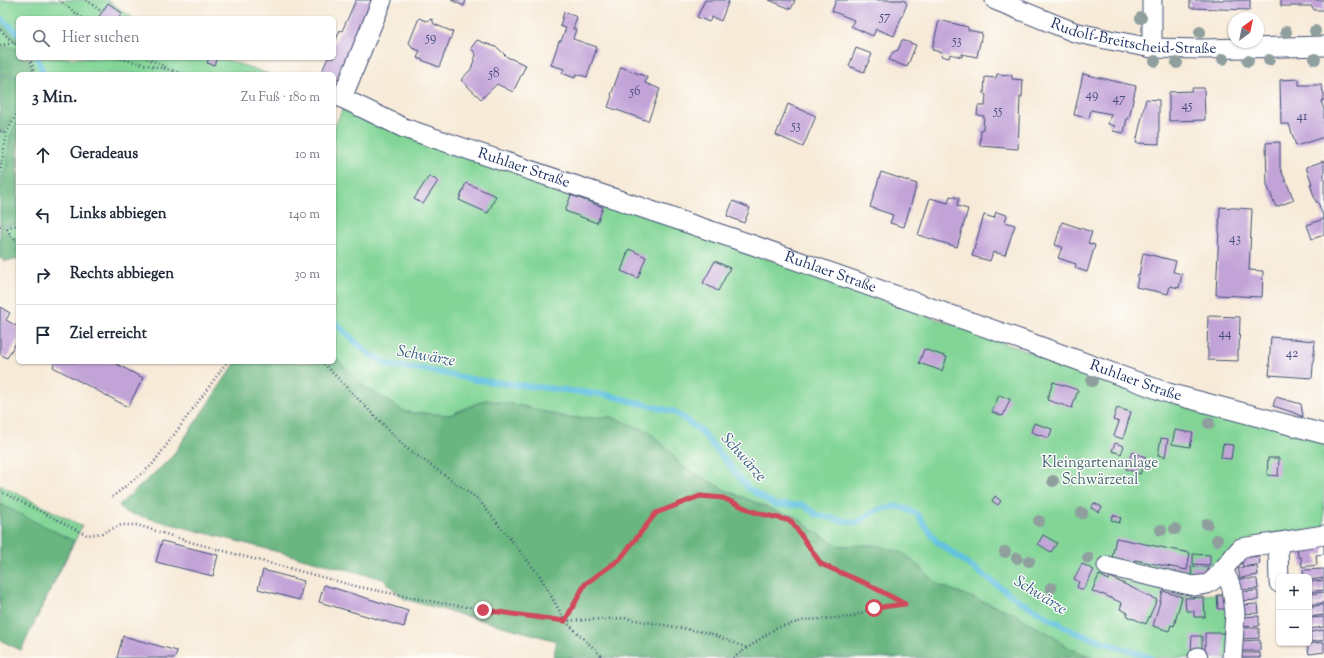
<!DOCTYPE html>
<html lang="de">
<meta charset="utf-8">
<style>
body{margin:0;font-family:"Sorts Mill Goudy",serif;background:#f6f6f7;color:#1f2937}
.controls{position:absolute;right:12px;bottom:12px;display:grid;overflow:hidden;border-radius:6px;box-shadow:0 1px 3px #0004}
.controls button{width:36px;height:36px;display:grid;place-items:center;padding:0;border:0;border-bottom:1px solid #e0e1e3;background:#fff;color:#1f2937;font:20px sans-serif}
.compass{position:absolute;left:1228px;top:12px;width:36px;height:36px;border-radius:50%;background:#fff;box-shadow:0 1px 3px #0004;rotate:33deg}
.stop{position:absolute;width:12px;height:12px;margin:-9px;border:3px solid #d1495b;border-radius:50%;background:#fff}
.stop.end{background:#d1495b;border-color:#fff;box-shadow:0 1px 4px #0008}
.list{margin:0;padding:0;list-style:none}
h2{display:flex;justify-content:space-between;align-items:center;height:52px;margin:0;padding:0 16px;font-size:17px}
h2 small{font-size:13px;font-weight:400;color:#747a83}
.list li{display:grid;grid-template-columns:26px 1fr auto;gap:12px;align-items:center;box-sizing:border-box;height:60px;padding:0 16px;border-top:1px solid #e0e1e3}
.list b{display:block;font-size:15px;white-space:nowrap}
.list em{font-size:13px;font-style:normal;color:#747a83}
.icon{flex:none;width:22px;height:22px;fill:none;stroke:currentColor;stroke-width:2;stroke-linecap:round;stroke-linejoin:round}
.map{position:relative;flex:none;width:1324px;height:658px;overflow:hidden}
.search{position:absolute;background:#fff;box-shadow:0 1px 3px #0004;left:16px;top:16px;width:320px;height:44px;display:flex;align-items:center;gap:10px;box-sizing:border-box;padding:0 14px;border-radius:6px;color:#747a83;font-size:15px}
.panel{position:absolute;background:#fff;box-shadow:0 1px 3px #0004;left:16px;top:72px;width:320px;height:292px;border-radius:6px}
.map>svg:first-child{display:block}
.green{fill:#82d597;stroke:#4e827a}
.forest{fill:#69b680;stroke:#42726f}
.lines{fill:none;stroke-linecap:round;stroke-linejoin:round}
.stream{stroke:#62c2e0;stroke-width:6}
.building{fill:#c2a3d8}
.minor-casing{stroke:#3c4b70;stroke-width:21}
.path{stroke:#3c4b70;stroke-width:2.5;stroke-dasharray:1 3;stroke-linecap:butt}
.minor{stroke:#fff;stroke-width:19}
.tree{fill:#8f9f9e}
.route{stroke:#d1495b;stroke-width:5}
.labels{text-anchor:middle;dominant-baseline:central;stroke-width:3;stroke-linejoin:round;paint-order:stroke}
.number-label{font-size:13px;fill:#454c7c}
.street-label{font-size:15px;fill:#1b2f5e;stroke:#fdfcf7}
.park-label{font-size:15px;fill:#3a616f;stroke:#fdfcf7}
.water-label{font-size:16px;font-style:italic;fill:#305b85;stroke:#fdfcf7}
</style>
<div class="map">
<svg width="1324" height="658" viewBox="0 0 1324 658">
<rect width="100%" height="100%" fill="#fdfcf7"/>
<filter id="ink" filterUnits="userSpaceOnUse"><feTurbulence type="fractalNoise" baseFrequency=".025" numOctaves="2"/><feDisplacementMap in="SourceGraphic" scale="8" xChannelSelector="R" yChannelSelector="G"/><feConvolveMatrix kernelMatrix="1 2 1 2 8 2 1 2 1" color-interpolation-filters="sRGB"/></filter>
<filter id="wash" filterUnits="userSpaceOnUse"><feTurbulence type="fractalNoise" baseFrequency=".012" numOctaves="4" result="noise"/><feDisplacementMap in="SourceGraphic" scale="16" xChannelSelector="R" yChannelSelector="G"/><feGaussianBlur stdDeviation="0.9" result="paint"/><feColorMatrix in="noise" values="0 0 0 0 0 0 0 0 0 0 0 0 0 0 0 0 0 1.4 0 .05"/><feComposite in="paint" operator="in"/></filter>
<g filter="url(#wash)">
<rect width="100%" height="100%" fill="#f7ead8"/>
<path class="green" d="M0 0H107L133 18H18V58H221L269 74H18V259L5 261 0 258Z
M343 108 1032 353 1324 441V527L1238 545 1206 581 1107 561 1101 574 1183 596 1232 593 1227 658H1094L1069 648 1061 643 1054 636 1041 630 1013 613 939 585 905 554 877 545 839 546 812 530 795 516 778 512 725 490 681 466 670 451 611 417 568 418 518 405 485 400 450 415 405 412 362 385 334 356V128Z
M0 485 82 526 21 650 0 640Z"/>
<path class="forest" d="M0 18 18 33V43L0 27Z
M0 46C7 46 12 47 18 50V58H27L31 66V73L18 74H0Z
M0 76 18 77V107L4 133 0 130Z
M18 119V224L7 226 0 224V180L6 168 10 136Z
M0 228C7 231 11 238 18 242V259L5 261 0 258Z
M334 356 362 385 405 412 450 415 485 400 518 405 568 418 611 417 648 431 670 451 681 466 725 490 778 512 795 516 812 530 839 546 877 545 905 554 939 585 1013 613 1041 630 1054 636 1061 643 1069 648 1094 658H553L557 641 404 599 383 579 124 512 119 505 171 458 236 362H334Z
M0 504 74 541 21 650 0 640Z"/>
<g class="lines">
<path class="stream" d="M0 18 18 33
M37 58 44 74
M334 322 369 354 392 366 421 369 476 380 607 395 675 412 701 431 748 488 775 505H803L817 515 856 523 877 510 899 506 917 514 936 541 1018 600 1074 632 1151 658"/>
</g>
<g id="blocks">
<path class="building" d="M356 0H373L339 79 334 77V74H327L322 71 328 58H334V45L340 30 342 31Z
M451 0H466L464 6Z
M705 0H729L721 21 712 17 709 22 697 17Z
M769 0H795L791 9Z
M836 0H902L905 1 907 4 894 36 876 29 873 36 851 26 854 20 832 11Z
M1190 0H1250V10L1190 8Z
M1281 0H1324V10H1314L1312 6H1281Z
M108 3 122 13 119 18H98Z
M564 12 577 17 573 29H576L573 39 597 47 587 77 576 74 575 78 562 73 564 69 551 65 559 41H561L566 28 560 26Z
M419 18 426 21 432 19 434 24 453 32 439 67 417 58 420 51 412 48 411 45 409 43Z
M939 20 968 27V30L982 33 977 57 962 54V57L950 54 949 58 941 56 942 52 932 50Z
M477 40 498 48 507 57 526 65 513 92 497 84 481 99 461 80 471 69 476 55 471 48Z
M902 40 916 45 907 67 889 60 893 52 898 50Z
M856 48 872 54 864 72 849 66Z
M209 58H217L214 65 207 63Z
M621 67 647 77 645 83 660 89 648 121 608 107 612 96 611 95Z
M997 74 1012 75V79L1023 80 1022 97H1020L1018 149 980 146 981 129H983L984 116 977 115 978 106H985L986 95 984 94 985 77 996 78Z
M1083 74 1136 86 1129 119 1127 118 1124 133 1113 131 1115 126 1108 124 1111 114 1091 110 1089 118 1074 115Z
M1299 79V85H1321L1324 94V100L1321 101 1324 110V137L1296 146 1289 124H1281L1280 80Z
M1192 88H1204L1205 120 1169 121V92L1192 91Z
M1146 99 1159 100V144L1136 143Z
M788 104 816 116 803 147 776 135Z
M1280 142V168L1294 200 1276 207 1267 185 1266 143Z
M1324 161V219L1318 202H1316L1310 184H1312L1306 167Z
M881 172 917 184 904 227 890 223 893 215 870 207Z
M429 176 438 181 423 204 414 199Z
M466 183 496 196 488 213 459 200Z
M571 195 603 207 597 223 565 211Z
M950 196 959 198 957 206 968 209 957 247 918 235 930 198 948 203Z
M733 201 750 208 744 223 727 216Z
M1220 207 1252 209 1249 270 1263 271 1262 297 1216 295Z
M996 212 1007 215 1005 222 1015 225 1005 255 993 252 990 261 972 256 984 215 994 218Z
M1324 219V235L1312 239 1307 225Z
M1062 222 1092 232 1088 243 1095 245 1087 272 1075 268 1076 264 1058 258 1062 247 1055 245Z
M629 249 646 257 638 278 621 271Z
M1143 253 1176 261 1173 272 1182 274 1179 288 1170 286 1168 294 1136 287 1138 278 1137 277V275H1139Z
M715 261 730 268 718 291 703 283Z
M0 307 10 313 6 320 18 327V339L7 358 0 354Z
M1208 316 1240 317 1239 350H1238V361L1208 360V349H1207Z
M1271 337 1315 341 1312 378 1269 375 1270 366H1269Z
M924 349 947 357 942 371 919 363Z
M55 362H113L143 378 128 407 53 367Z
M1053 382 1078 390 1072 408 1047 400Z
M999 395 1010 399 1003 416 992 412Z
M1276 397 1301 404 1303 417 1292 412 1273 406Z
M1117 408 1131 412 1123 439 1114 436 1119 422 1113 420Z
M1034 423 1052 429 1049 438 1031 432Z
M1175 430 1193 433 1190 447 1172 444Z
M1161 438 1168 439 1165 457 1158 455Z
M1115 443 1124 446 1121 454 1112 451Z
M1223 444 1233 445 1231 459 1221 458Z
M1132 452 1146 457 1140 474 1126 469Z
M1268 458H1279L1278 476 1267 475Z
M995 496 1001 501 998 505 992 501Z
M1094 503 1102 507 1099 512 1091 508Z
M1113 515 1121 518 1119 523 1111 520Z
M1043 535 1057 543 1051 552 1038 544Z
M1116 538 1190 553 1187 570 1135 560 1134 562 1112 558Z
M162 541 218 555 213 576 156 562Z
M1324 544V554L1316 555 1317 565 1302 567 1301 557H1298L1297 547Z
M1193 554 1210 555V565L1193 564Z
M1259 556 1260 564 1243 567 1241 558Z
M1082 564 1094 570 1083 590 1077 587 1079 582 1074 579Z
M1191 566 1208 567V578H1192Z
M1257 566 1258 575 1240 578 1238 568Z
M1324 569V578L1309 580V577H1304L1303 570Z
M263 570 304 581 299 600 258 589Z
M1099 575 1109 580 1110 577 1157 600 1146 624 1127 616 1128 613 1120 609 1122 603 1102 594V595L1092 591Z
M1238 579H1257L1258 589 1239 590Z
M1324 580V590L1309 592V582Z
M324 585 408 611 404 627 319 602Z
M1163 591 1182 597 1174 626 1171 625 1169 631 1153 626Z
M1258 591V600L1238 601V592Z
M1324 592V603L1309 605V594Z
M1217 595H1229V609H1218Z
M1204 597 1205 617H1194V611H1186L1185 598Z
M1258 604 1259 613 1239 614V605Z
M1321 605H1324V615L1309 617V607Z
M1259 616V626L1240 627 1239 617Z
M1324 617V627L1309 629V618Z
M1241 628H1259V638L1241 639Z
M1324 630V640L1311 642 1310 632Z
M1205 633H1224V658H1205Z
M123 636 177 651 175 658H117Z
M1192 636H1202V652L1191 651Z
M1260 640V651H1241V641Z
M1324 642V652L1309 654 1307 644Z
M1241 653H1260V658H1241Z"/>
</g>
</g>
<g filter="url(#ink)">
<use href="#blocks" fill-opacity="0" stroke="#3c4b70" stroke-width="1"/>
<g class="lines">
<g class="minor-casing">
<g id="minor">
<path id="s1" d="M382 0 342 98 404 128 750 244 1036 345 1168 393 1324 434"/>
<path id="s2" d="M995 0 1074 32 1110 40 1152 48 1202 49 1324 46"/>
<path d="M1152 48V0"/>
<path d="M1278 543 1279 583"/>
<path d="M1107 566 1194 586C1198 585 1204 585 1207 584 1216 581 1233 556 1241 548L1324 535"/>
<path d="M1223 569 1232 588 1235 613 1232 658"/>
<path d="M1198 657V658"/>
</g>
</g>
<path class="path" d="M59 0 82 18
M86 0 102 12
M0 30 18 47
M0 45 9 44 13 42
M29 58 32 63 34 74
M117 58 174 71
M147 58 168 68
M173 71 184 74
M0 131 7 135
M0 173 7 132 18 112
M0 226 7 229 12 226 18 225
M7 229 11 236 18 241
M0 491 87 535 102 533 121 525H137L194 543 359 587 440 603 565 621 540 576 478 499 405 447 322 362
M112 497 152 465 227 362
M565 621 624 618 709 633 747 648
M604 658 565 621 585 584 620 559 656 513 701 496 723 498 754 512 791 521 821 564 867 584 905 604
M733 658 776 628 805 620 851 617 874 608 904 604"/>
<use href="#minor" class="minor"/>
</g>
<g class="tree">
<circle cx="1141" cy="18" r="6"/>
<circle cx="1315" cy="31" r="6"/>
<circle cx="1200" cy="32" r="6"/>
<circle cx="1286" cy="32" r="6"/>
<circle cx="1223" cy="59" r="6"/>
<circle cx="1315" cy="59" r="6"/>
<circle cx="1269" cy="60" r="6"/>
<circle cx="1155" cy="61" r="6"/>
<circle cx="1248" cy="61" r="6"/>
<circle cx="1177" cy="63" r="6"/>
<circle cx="1092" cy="381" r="6"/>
<circle cx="1209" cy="423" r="6"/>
<circle cx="1053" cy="481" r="6"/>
<circle cx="1082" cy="513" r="6"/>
<circle cx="1039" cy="521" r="6"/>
<circle cx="1207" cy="524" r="6"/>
<circle cx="1175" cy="529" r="6"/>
<circle cx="1161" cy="530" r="6"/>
<circle cx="1217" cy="540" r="6"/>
<circle cx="1005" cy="552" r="6"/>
<circle cx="1017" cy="558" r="6"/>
<circle cx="1088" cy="558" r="6"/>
<circle cx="1029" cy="561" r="6"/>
<circle cx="1051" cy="588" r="6"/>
</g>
</g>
<g class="lines" filter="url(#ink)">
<path class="route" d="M483 610 565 621 585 584 620 559 656 513 700 496 723 498 754 512 791 521 821 564 867 584 905 604 874 608"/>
</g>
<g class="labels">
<g class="number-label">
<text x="885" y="17">57</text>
<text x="431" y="38">59</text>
<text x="957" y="41">53</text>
<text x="494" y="74">58</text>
<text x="635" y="92">56</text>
<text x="1092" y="95">49</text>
<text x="1119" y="99">47</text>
<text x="1187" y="106">45</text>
<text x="998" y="111">55</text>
<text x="1302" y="117">41</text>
<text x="796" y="126">53</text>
<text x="1235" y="239">43</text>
<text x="1225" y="334">44</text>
<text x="1292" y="354">42</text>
</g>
<g class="street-label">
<text stroke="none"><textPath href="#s2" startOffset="145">Rudolf-Breitscheid-Straße</textPath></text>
<text stroke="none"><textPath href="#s1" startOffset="301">Ruhlaer Straße</textPath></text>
<text stroke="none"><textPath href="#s1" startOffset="625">Ruhlaer Straße</textPath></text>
<text stroke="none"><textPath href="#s1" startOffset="949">Ruhlaer Straße</textPath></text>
</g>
<g class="park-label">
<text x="1100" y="463">Kleingartenanlage<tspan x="1100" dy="17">Schwärzetal</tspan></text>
</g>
<g class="water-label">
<text transform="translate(426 357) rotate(10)">Schwärze</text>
<text transform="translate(743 458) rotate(48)">Schwärze</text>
<text transform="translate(1040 596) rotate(32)">Schwärze</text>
</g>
</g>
</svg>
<div class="controls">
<button>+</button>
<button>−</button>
</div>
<svg class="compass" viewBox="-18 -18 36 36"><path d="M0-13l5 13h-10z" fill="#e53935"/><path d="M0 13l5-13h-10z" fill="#747a83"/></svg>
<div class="stop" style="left:874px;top:608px"></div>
<div class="stop end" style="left:483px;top:610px"></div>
<div class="search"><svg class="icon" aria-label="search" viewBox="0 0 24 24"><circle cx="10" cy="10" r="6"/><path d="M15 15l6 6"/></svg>Hier suchen</div>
<section class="panel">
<h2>3 Min.<small>Zu Fuß · 180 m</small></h2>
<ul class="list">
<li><svg class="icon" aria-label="ahead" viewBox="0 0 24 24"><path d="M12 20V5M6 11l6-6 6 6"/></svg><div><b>Geradeaus</b></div><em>10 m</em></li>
<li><svg class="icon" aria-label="left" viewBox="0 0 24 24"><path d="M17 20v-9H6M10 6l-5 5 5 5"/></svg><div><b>Links abbiegen</b></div><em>140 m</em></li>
<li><svg class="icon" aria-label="right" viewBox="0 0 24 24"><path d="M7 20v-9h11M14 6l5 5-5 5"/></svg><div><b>Rechts abbiegen</b></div><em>30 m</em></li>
<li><svg class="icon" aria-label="arrive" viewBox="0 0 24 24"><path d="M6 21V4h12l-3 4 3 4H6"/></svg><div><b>Ziel erreicht</b></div></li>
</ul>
</section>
</div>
